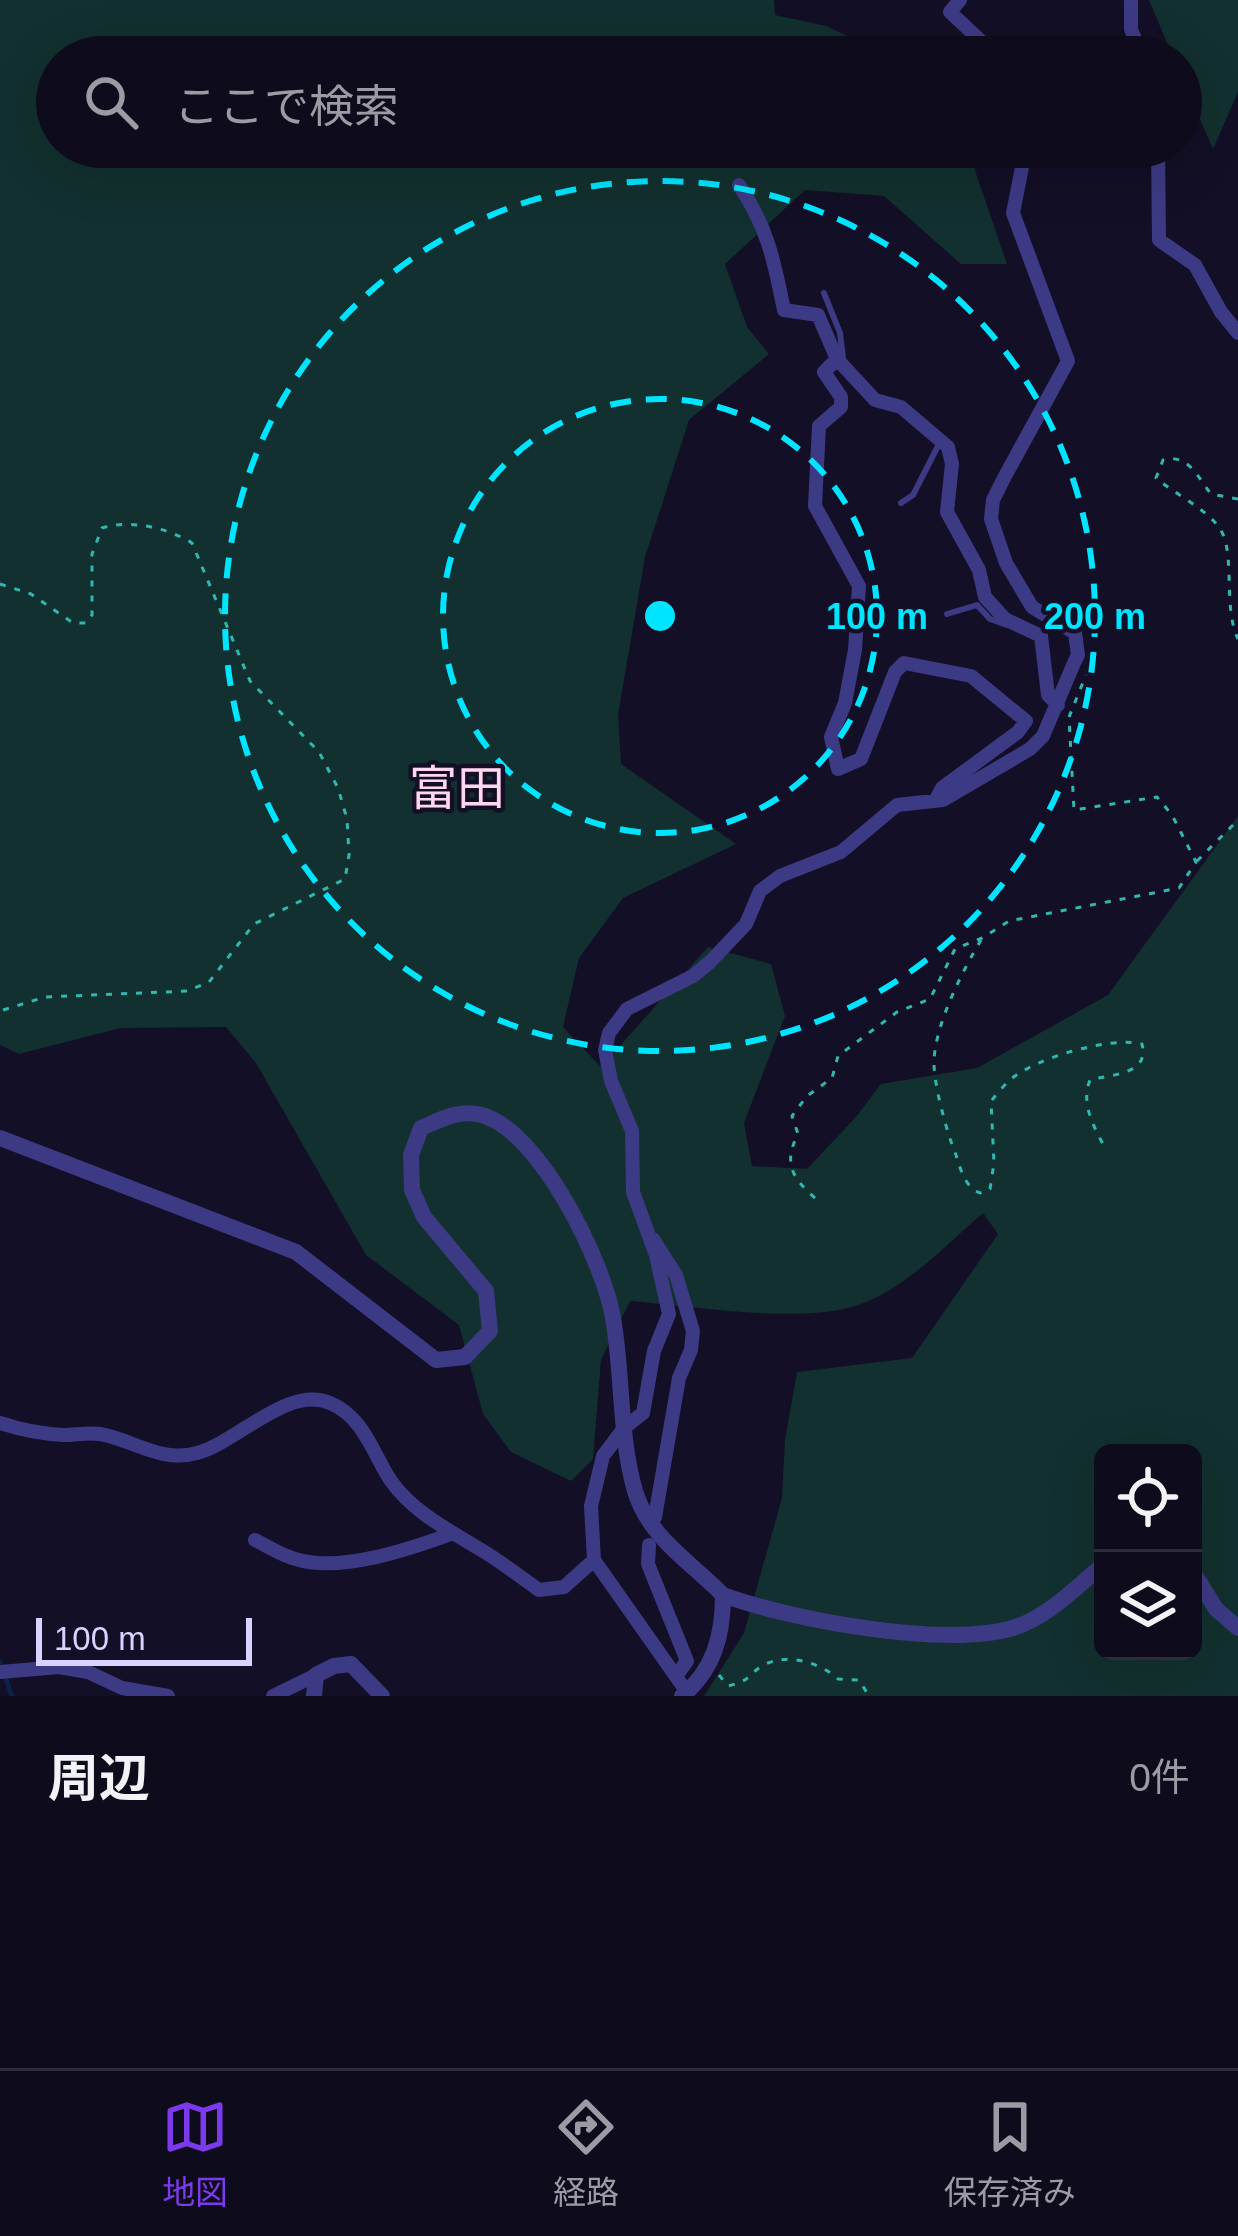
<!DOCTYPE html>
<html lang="ja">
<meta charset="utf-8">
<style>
body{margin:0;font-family:Arial,"Noto Sans JP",sans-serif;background:#1c1929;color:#f1f3f6}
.controls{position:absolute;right:36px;bottom:36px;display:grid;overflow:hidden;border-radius:18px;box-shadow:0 12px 48px #0002}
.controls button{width:108px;height:108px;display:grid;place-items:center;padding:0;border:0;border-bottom:3px solid #2e2b3b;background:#0e0b1c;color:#f1f3f6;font:60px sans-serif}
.scale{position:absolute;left:36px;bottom:30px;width:216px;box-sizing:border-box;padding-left:12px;border:6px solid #d9d4ff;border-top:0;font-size:33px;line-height:42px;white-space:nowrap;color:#d9d4ff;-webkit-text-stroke:9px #130f26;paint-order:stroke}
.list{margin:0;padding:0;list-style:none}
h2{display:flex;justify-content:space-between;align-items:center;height:156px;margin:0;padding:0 48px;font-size:51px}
h2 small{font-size:39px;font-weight:400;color:#9b9ba3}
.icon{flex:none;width:66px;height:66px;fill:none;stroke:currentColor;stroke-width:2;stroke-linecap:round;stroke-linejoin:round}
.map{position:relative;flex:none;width:1238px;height:1696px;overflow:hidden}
.search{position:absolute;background:#0e0b1c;box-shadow:0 12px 48px #0002;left:36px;right:36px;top:36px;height:132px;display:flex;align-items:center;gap:30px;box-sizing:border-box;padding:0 42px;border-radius:66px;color:#9b9ba3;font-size:45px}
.sheet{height:372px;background:#0e0b1c}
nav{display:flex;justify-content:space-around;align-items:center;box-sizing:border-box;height:168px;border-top:3px solid #2e2b3b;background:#0e0b1c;font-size:33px;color:#9b9ba3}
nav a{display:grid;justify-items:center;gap:6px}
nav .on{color:#7c3aed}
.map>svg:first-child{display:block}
.green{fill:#12302f;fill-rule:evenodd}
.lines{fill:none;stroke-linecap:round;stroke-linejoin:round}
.stream{stroke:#0c2248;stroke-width:4.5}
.path{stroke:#2fb8b0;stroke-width:3;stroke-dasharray:6 9;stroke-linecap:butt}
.service{stroke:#3d3a85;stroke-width:6}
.minor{stroke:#3d3a85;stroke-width:14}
.tertiary{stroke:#3d3a85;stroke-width:16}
.ring{fill:none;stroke:#00e5ff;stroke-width:6;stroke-dasharray:21 15}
.labels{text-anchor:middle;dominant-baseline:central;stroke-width:9;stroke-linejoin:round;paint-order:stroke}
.quarter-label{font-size:48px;fill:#ffd6f0;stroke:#130f26}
.centre{fill:#00e5ff;stroke:#130f26;stroke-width:6}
.ring-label{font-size:36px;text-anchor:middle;font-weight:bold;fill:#00e5ff;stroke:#130f26;stroke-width:9;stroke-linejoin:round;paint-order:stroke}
</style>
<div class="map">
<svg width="1238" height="1696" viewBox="0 0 1238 1696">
<rect width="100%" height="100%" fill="#130f26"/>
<path class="green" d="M0 0H774L775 15 826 26 893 57H57V147H967L1007 264H961L884 196 805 190 725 264 747 327 769 354 689 420 645 557 618 715 621 764 736 844 623 898 579 958 563 1027 601 1067 708 947 771 964 785 1016 744 1123 752 1166 807 1169 856 1117 881 1084 977 1068 1108 995 1238 816V1696H704L744 1633 782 1498 785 1440 797 1372 912 1358 998 1234 983 1213C947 1244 909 1285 864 1303 807 1326 693 1306 630 1301L601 1360 593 1459 571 1481 511 1452 483 1414 459 1325 366 1255 256 1063 226 1027 121 1028 19 1054 0 1045ZM1103 1453H1193V1651H1103Z
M1149 0H1238V92L1213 149 1181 75V57H1173Z"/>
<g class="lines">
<path class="stream" d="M0 1662 12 1696"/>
<path class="path" d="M1238 499 1211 494C1197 476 1188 453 1163 460L1156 478C1175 494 1203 507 1218 526 1237 549 1222 606 1238 639
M0 584 31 594 73 623H86L92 615V554L102 528C130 519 168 528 192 543L250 681 319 752 338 788 347 819 349 855 345 879 254 924 209 982 187 991 45 997 0 1011
M1197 861 1238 820
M981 940C963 970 934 1026 934 1063 934 1086 947 1133 956 1155 961 1170 964 1186 980 1193L990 1189 994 1163 991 1101C997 1094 1004 1085 1011 1079 1036 1058 1111 1036 1142 1044 1150 1075 1111 1074 1090 1080 1080 1105 1095 1128 1106 1150
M815 1198C792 1178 783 1163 798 1134L792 1116 807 1096 832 1078 838 1056 897 1012 930 999 955 949 982 938 1009 921 1179 888 1196 862 1172 815 1157 797 1074 810 1069 717 1086 675
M719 1675 728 1686C752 1680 745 1677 762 1666 785 1652 820 1662 838 1679L859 1680 869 1696"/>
<path class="service" d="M824 293 840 333 843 358
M901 503 913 495 939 444
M947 614 977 605 990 619 1007 625"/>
<path class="minor" d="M960 0 950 12 998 57
M1131 0V29L1142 57
M1158 147 1159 240 1195 265 1221 312 1238 333
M739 185C768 228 774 261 784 310L818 315 837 359 875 400 901 407 948 447 952 464 947 512 979 570 985 597 1005 619 1041 636 1048 695 1058 705
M837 359 824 372 841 397V407L819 426 815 506 859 586 855 650 845 703 831 737 838 769 861 759 895 672 904 663 971 676 1026 721 1018 732 942 788 935 801
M653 1239 676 1275 693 1331 691 1350 679 1378 655 1517
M0 1423C21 1430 41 1434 63 1435 75 1435 88 1432 100 1434 134 1440 161 1463 197 1453 238 1442 287 1385 330 1403 364 1417 373 1454 391 1481 413 1512 447 1529 478 1548 499 1560 519 1576 539 1590L564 1587 594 1560
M255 1540C269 1547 284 1557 299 1560 342 1572 410 1549 451 1534
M649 1545 648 1564 687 1661 676 1676
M0 1672 59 1667 88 1672 122 1688 168 1696
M682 1685 594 1560 591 1506 603 1456 624 1428 643 1413 654 1351 669 1314 656 1255 633 1192 632 1131 611 1081 605 1050 609 1033 627 1009 693 976 710 962 746 924 760 891 780 876 841 852 897 805 943 800 1030 749 1043 736 1074 663 1078 655 1075 633 1032 607 1006 563 991 519 993 500 1004 478 1068 361 1013 213 1026 147
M273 1696 316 1675"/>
<path class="tertiary" d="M0 1138 296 1252 436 1360 465 1357 490 1331 486 1291 424 1217 412 1190 411 1155 421 1128C442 1119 459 1109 482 1115 540 1131 604 1263 613 1318 623 1375 619 1435 635 1491 649 1538 691 1562 723 1595 723 1635 714 1670 682 1696
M1193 1572 1216 1609 1238 1628
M723 1595C792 1620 942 1648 1013 1628 1047 1618 1076 1587 1103 1565
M314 1696 316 1675 334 1666 351 1664 382 1696"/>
</g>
<g class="ring">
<circle cx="660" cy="616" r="217"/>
<circle cx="660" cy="616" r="435"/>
</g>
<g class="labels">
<g class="quarter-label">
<text x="457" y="788">富田</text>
</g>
</g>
<circle cx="660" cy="616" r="18" class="centre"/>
<g class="ring-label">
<text x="877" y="629">100 m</text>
<text x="1095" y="629">200 m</text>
</g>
</svg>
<div class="controls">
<button><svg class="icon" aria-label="locate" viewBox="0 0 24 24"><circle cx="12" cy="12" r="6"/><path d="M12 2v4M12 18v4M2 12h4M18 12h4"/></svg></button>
<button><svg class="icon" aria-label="layers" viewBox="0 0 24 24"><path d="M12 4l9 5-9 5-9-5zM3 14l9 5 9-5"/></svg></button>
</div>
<div class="scale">100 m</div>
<div class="search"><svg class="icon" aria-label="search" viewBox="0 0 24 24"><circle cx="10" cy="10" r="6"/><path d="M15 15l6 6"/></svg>ここで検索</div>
</div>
<section class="sheet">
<h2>周辺<small>0件</small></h2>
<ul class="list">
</ul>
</section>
<nav>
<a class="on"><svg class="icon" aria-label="map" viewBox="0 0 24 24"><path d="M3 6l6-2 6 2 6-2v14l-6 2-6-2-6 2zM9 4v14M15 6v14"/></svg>地図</a>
<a><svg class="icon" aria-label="directions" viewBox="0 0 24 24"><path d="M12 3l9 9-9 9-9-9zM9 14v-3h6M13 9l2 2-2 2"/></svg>経路</a>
<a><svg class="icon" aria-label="saved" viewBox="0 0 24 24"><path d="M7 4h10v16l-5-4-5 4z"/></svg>保存済み</a>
</nav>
